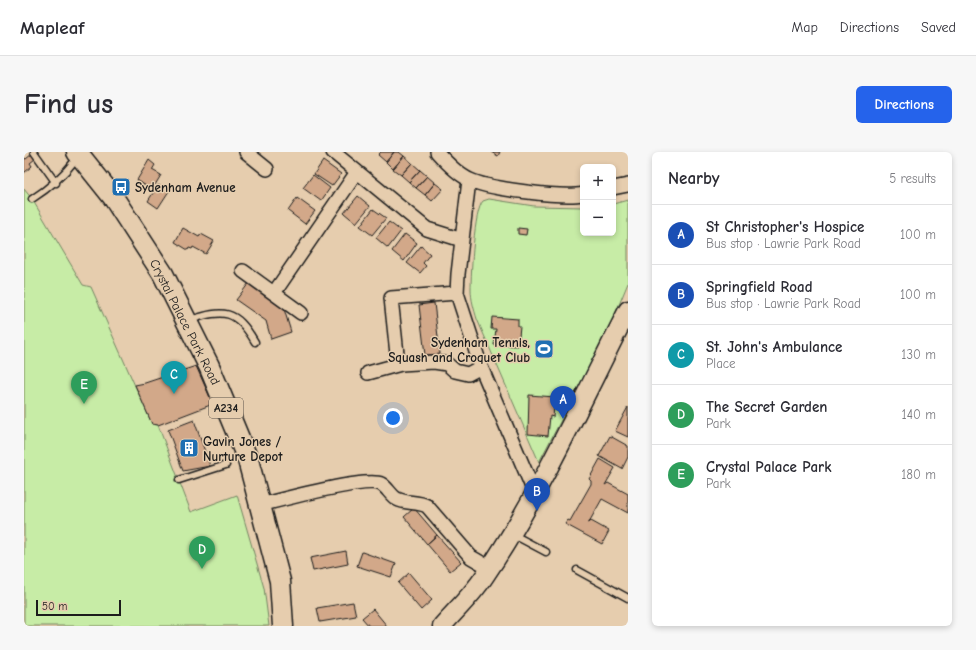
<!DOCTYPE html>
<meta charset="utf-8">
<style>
body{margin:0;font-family:"Comic Neue",sans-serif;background:#f7f7f7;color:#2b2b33}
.controls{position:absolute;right:12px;top:12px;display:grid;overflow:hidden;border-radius:6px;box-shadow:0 2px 6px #0003}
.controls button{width:36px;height:36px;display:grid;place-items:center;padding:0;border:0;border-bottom:1px solid #e1e1e2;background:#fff;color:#2b2b33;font:20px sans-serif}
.scale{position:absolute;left:12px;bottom:10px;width:85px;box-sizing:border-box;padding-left:4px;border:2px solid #1c1c1c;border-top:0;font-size:11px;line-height:14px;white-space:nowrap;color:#1c1c1c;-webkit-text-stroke:3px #e6cdae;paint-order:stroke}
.you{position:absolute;left:369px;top:266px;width:14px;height:14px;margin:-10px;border:3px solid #fff;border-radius:50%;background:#1a73e8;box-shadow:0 0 0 6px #1a73e833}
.badge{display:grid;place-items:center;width:26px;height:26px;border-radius:50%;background:#2563eb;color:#fff;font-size:13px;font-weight:700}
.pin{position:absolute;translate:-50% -33px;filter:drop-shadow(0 1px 2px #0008)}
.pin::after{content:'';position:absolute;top:21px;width:14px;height:12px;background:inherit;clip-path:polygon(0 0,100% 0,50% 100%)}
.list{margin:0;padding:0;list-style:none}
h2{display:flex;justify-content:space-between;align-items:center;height:52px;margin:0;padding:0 16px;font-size:17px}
h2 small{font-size:13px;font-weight:400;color:#7c7c81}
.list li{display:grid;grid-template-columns:26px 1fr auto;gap:12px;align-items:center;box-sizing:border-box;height:60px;padding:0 16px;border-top:1px solid #e1e1e2}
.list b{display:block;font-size:15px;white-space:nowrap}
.list p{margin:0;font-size:13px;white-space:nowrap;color:#7c7c81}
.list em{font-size:13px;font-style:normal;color:#7c7c81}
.map{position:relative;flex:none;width:604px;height:474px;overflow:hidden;border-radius:6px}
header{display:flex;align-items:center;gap:24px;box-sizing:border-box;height:56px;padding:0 20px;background:#fff;border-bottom:1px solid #e1e1e2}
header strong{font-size:19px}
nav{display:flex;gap:22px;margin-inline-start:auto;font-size:14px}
.intro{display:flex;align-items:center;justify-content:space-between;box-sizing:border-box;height:96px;padding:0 24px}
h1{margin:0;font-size:28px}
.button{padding:10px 18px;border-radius:6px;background:#2563eb;color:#fff;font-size:14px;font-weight:700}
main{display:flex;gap:24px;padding:0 24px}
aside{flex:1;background:#fff;border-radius:6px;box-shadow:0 2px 6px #0003}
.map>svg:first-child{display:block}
.green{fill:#c7eca6;stroke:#728461}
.building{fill:#d2a889;stroke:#1c1c1c}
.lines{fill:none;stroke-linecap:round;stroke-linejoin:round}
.lane-casing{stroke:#1c1c1c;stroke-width:9}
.street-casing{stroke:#1c1c1c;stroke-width:16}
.secondary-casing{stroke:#1c1c1c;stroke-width:21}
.primary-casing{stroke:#1c1c1c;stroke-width:23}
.lane{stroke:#e6cdae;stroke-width:6}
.street{stroke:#e6cdae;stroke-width:13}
.secondary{stroke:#e6cdae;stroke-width:18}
.primary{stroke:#e6cdae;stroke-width:20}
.labels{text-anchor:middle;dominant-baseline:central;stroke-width:3;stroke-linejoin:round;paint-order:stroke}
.shield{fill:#e6cdae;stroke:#595148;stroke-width:1}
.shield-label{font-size:12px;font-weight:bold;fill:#1c1c1c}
.poi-label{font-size:13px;font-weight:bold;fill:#1c1c1c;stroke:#e6cdae;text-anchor:start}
.street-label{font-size:13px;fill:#1c1c1c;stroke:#e6cdae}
</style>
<header>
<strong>Mapleaf</strong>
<nav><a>Map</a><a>Directions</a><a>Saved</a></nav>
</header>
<div class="intro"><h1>Find us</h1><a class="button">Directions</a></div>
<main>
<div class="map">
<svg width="604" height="474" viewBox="0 0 604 474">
<rect width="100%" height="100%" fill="#e6cdae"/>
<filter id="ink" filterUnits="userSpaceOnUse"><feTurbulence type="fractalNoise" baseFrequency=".025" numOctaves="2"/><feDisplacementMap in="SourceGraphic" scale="8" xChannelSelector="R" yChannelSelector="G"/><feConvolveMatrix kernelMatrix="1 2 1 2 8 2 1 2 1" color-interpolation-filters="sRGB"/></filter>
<g filter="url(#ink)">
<path class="green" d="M0 37 8 47 59 133 67 135 128 272 134 273 167 360 213 343 240 436 245 474H0Z
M465 47 510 54 559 55V81H589V52L604 48V131L585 177 515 310 453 167C450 157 447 147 447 137 447 121 450 58 459 49Z"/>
<path class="building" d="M357 0H370L362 10 354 3Z
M370 0H375L380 4 369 17 362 10Z
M467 0H476L474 4Z
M8 2 11 7 6 11 8 14 0 21V6L2 7Z
M380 4 388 11 377 23 369 17Z
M125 8 131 13 128 18 137 23 128 38 113 28Z
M299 9 317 22 308 34 290 22Z
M388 11 396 18 385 30 377 23Z
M396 18 403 24 392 36 385 30Z
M289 23 306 36 297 49 279 36Z
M403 24 411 31 401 43 392 36Z
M411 31 419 37 408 49 401 43Z
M134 33 145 39 134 56 124 49Z
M334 44 346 54 332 71 320 61Z
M273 46 291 59 281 72 264 59Z
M349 57 362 66 348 83 336 74Z
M365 70 377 79 364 96 352 86Z
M159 76 175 85 177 82 190 89 182 102 169 95 168 97 165 96 164 98 151 90Z
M494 76 503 77 502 83 494 82Z
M381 82 393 91 380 109 368 99Z
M397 94 406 102 399 111 402 114 396 121 383 111Z
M225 131 260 157 267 180 247 187 242 169 212 148Z
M410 151 416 202 401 203 395 153Z
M468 165 494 167V174H496L494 194 470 193 472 177H467Z
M172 214 189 252 134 273 128 272 111 233 121 231Z
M505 243 531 245 529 265 526 264 524 284 504 282Z
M604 255V285L591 279Z
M170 268 186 314 159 319 144 278Z
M586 284 604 294V305L598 317 575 304Z
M576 307 591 316 581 333 584 331 604 342V361L578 347 564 372 567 369 585 379 578 392 541 372 544 368 546 369 567 332V329L565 327Z
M390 356 413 383 403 392 380 365Z
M413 383 437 410 426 419 403 392Z
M322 399 324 412 289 419 286 406Z
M338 400 372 412 367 425 333 414Z
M385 421 408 448 397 458 374 431Z
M329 450 332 464 296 470 293 456Z
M349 457 363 474H345L338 466Z"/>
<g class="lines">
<g class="lane-casing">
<path id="lane" d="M10 0 32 31
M8 47C27 35 40 23 53 6
M166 168C200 157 212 157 231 190
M155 328 202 313
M488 382 522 400
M553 418 604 446"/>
</g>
<g class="street-casing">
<path id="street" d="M222 0 243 17
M309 0 403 77 438 88
M413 0C421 9 435 23 446 28 465 37 539 46 559 42
M445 28 434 122 433 141 457 215 511 342
M589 36 604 33
M219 119 277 161
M250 141 333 20
M373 202 367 146 433 141
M344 221 377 212 410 210 423 212 431 219 444 222 457 215
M236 353C256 348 342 325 357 332 363 335 367 344 373 347 382 352 393 349 403 354L447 405 466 416"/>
</g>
<g class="secondary-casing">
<path id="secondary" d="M418 474C432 458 448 443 460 425 517 341 558 248 604 158"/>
</g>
<g class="primary-casing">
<path id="primary" d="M53 0 89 45 139 122 185 214 224 308 256 429 259 474"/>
</g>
<use href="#lane" class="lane"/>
<use href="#street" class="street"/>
<use href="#secondary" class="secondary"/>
<use href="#primary" class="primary"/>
</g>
</g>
<defs>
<g id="bus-square" transform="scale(1)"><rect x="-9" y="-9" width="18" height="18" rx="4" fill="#1f6fb2" stroke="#e6cdae"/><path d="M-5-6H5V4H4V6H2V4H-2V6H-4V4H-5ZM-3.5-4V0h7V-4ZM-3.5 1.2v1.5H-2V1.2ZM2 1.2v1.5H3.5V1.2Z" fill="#fff"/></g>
<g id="stadium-square" transform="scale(1)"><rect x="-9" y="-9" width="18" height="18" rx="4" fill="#1f6fb2" stroke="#e6cdae"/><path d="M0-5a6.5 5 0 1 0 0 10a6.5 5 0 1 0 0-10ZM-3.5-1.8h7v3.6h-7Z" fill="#fff"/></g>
<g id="building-square" transform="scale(1)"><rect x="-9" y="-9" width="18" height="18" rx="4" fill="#1f6fb2" stroke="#e6cdae"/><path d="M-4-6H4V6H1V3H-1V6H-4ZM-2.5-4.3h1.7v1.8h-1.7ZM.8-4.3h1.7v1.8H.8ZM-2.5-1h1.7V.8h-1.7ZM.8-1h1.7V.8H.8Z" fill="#fff"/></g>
</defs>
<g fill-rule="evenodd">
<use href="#bus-square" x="97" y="35"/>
<use href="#stadium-square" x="520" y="197"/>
<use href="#building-square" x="165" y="296"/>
</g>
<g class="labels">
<rect class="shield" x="185" y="246" width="34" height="20" rx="3"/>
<g class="shield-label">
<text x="202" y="256">A234</text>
</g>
<g class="poi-label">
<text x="111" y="35">Sydenham Avenue</text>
<text x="506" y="190" text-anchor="end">Sydenham Tennis,<tspan x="506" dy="15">Squash and Croquet Club</tspan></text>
<text x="179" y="289">Gavin Jones /<tspan x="179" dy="15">Nurture Depot</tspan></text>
</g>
<g class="street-label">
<text transform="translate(161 170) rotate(63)">Crystal Palace Park Road</text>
</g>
</g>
</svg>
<div class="controls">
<button>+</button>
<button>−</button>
</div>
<div class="scale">50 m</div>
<div class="you"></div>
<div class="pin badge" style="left:539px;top:267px;background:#1a4fb4">A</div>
<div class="pin badge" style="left:513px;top:359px;background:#1a4fb4">B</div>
<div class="pin badge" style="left:150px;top:242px;background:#0f9aa8">C</div>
<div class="pin badge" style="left:178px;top:417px;background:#2e9e5b">D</div>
<div class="pin badge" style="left:60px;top:252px;background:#2e9e5b">E</div>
</div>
<aside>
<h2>Nearby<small>5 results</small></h2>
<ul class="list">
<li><span class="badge" style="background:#1a4fb4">A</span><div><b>St Christopher's Hospice</b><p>Bus stop · Lawrie Park Road</p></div><em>100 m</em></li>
<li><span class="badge" style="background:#1a4fb4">B</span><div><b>Springfield Road</b><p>Bus stop · Lawrie Park Road</p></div><em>100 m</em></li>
<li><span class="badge" style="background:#0f9aa8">C</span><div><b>St. John's Ambulance</b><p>Place</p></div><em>130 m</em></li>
<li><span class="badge" style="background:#2e9e5b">D</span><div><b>The Secret Garden</b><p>Park</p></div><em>140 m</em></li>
<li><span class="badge" style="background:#2e9e5b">E</span><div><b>Crystal Palace Park</b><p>Park</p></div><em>180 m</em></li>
</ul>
</aside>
</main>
